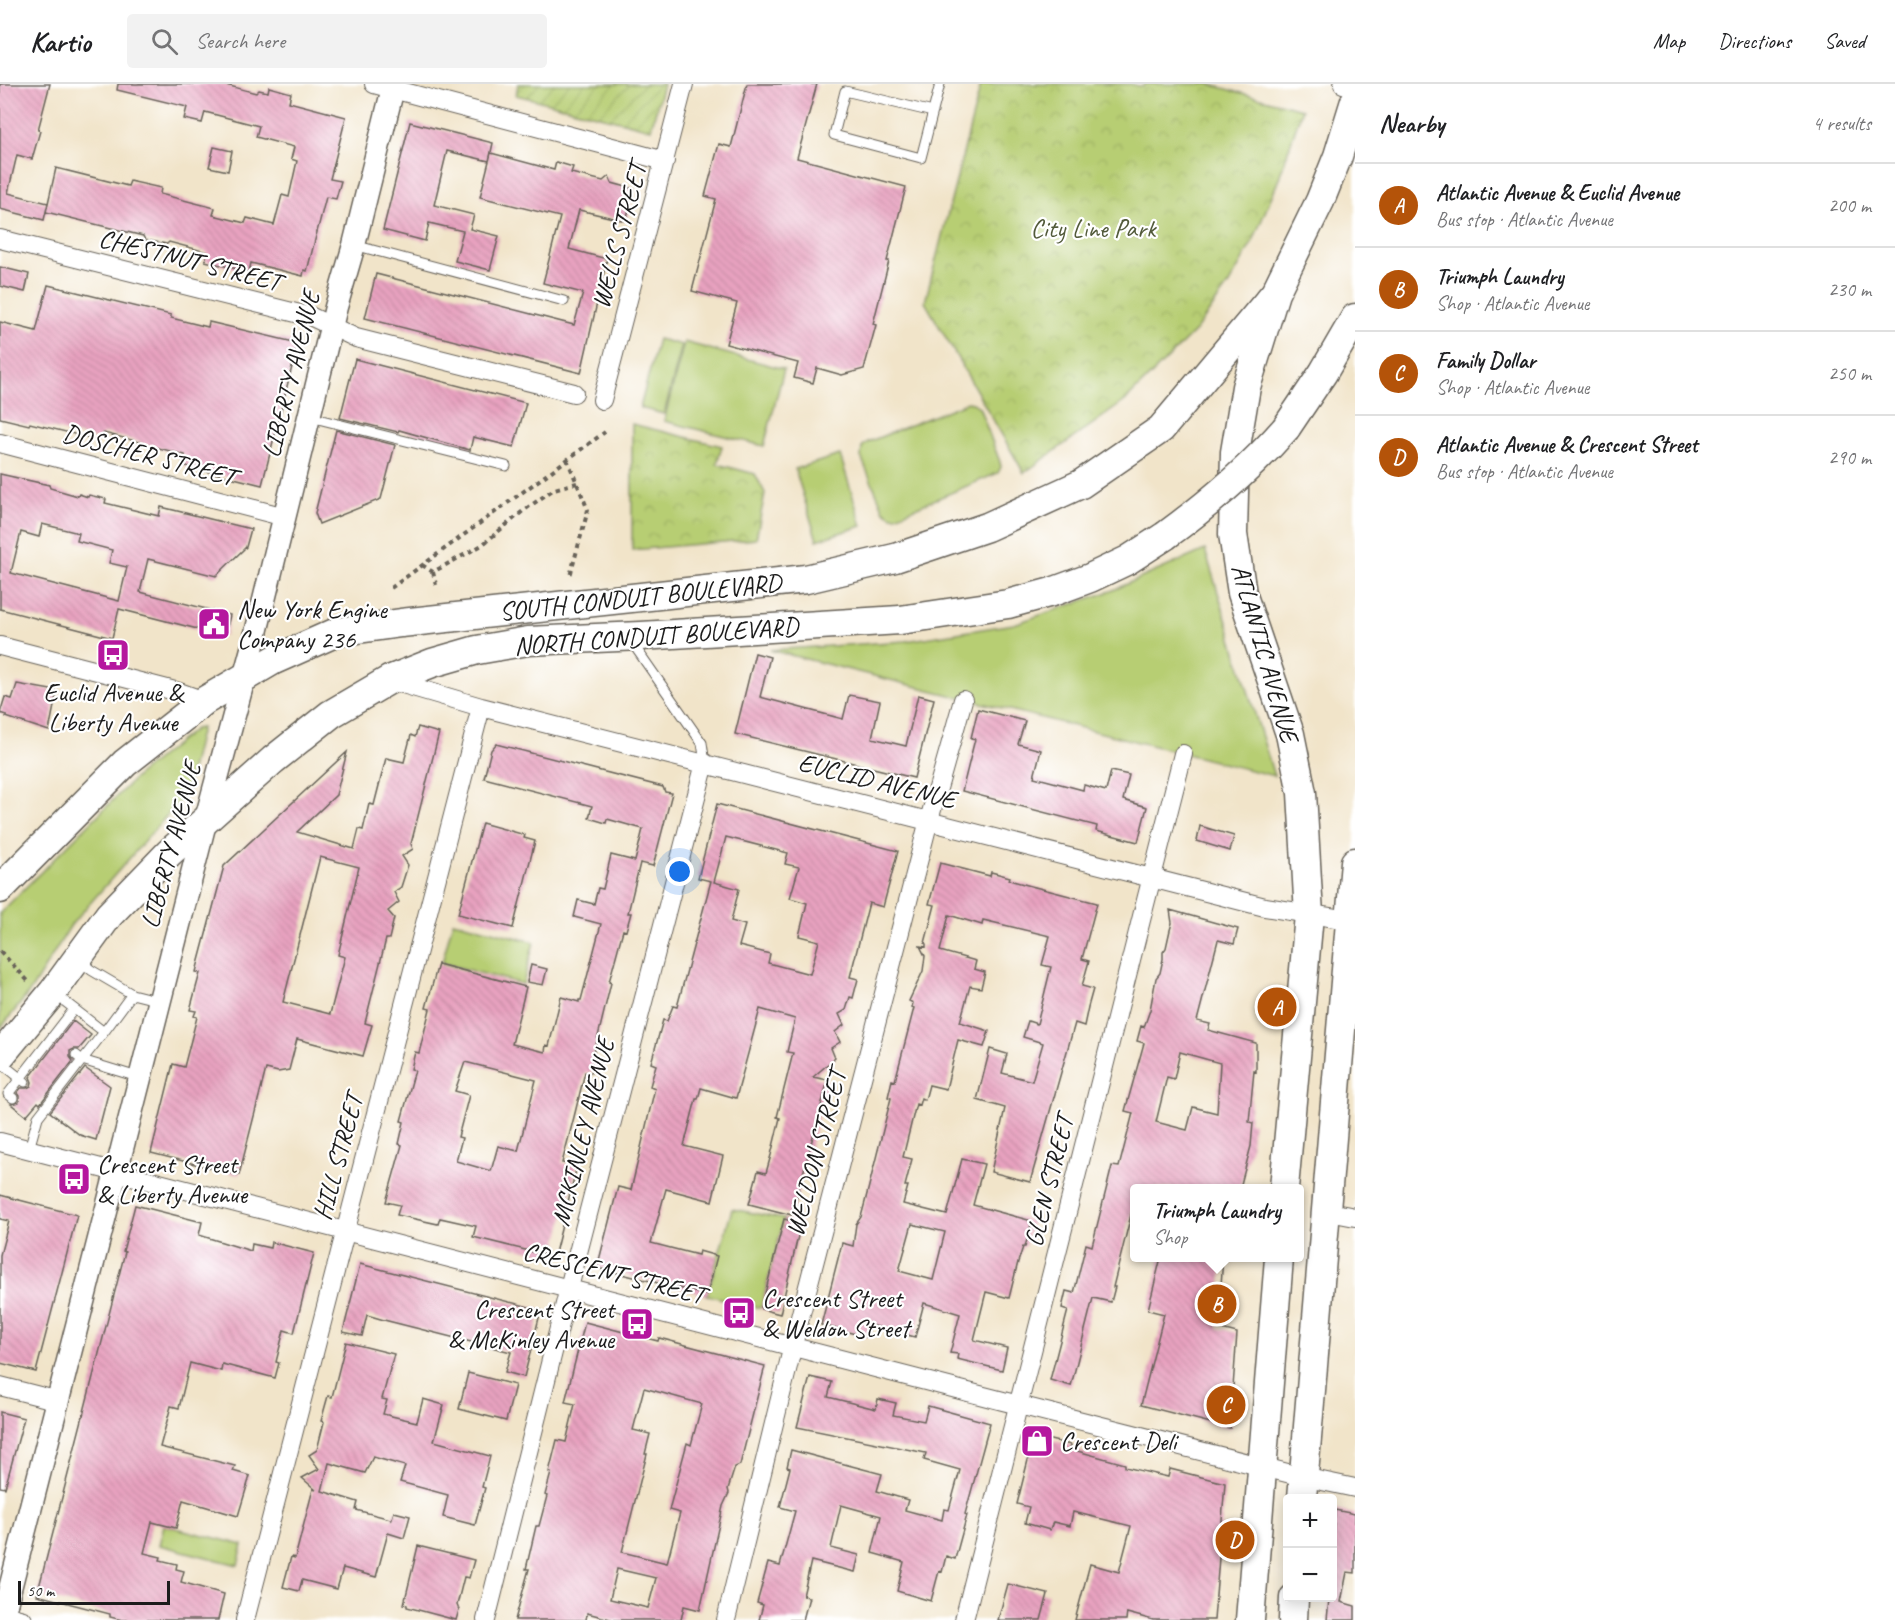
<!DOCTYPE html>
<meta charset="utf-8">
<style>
body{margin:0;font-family:Caveat,sans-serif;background:#f2f2f2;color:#202124}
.controls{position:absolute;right:18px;bottom:18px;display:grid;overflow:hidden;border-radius:6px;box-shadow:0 3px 15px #0003}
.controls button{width:54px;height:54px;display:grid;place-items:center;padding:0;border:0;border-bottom:2px solid #e0e0e0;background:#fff;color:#202124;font:30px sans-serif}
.scale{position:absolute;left:18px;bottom:15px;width:152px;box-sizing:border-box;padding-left:6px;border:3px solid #1c1c1c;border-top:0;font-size:16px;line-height:21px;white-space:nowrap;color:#1c1c1c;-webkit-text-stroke:4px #fff;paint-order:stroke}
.you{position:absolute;left:680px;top:788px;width:21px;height:21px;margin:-15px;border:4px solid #fff;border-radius:50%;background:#1a73e8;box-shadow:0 0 0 9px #1a73e833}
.badge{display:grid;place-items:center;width:39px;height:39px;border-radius:50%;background:#b45309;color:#fff;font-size:20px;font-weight:700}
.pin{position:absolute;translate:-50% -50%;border:3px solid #fff;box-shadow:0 2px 6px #0006}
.popup{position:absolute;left:1130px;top:1100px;width:174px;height:78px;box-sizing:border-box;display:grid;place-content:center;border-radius:6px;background:#fff;filter:drop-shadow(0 2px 4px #0005);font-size:20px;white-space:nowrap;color:#757577}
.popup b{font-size:22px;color:#202124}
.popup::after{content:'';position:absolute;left:50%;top:100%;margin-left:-12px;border:12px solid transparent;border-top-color:#fff}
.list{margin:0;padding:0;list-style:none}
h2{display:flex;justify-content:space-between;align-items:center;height:78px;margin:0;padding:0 24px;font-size:26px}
h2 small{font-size:20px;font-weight:400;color:#757577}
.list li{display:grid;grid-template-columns:39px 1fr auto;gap:18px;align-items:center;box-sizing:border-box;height:84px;padding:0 24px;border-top:2px solid #e0e0e0}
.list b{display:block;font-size:22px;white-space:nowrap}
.list p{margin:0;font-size:20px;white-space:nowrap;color:#757577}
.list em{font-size:20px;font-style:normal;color:#757577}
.icon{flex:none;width:33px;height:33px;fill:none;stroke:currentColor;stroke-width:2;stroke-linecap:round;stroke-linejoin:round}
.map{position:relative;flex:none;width:1355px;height:1536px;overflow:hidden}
header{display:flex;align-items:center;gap:36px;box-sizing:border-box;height:84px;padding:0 30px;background:#fff;border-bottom:2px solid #e0e0e0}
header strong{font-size:28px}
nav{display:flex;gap:33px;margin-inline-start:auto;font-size:21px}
.search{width:420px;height:54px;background:#f2f2f2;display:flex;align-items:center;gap:15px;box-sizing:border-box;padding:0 21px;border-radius:6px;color:#757577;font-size:22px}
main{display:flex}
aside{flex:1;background:#fff}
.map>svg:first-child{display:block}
.grass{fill:#b7ce73;stroke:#6a7548;stroke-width:1.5}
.park{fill:url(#park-crowns);stroke:#6a7548;stroke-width:1.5}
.garden{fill:url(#garden-furrows);stroke:#6a7548;stroke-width:1.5}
.building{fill:url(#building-back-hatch);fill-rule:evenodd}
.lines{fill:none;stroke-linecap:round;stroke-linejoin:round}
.service-casing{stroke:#676259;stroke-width:11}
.minor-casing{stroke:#676259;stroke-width:20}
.tertiary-casing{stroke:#676259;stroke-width:25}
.primary-casing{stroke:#676259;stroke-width:31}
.path{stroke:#676259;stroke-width:4;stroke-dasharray:4.5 4.5;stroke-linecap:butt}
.service{stroke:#fff;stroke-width:9}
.minor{stroke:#fff;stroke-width:18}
.tertiary{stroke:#fff;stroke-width:22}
.primary{stroke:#fff;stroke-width:28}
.primary-bridge-casing{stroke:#676259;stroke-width:31;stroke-linecap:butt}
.primary-bridge{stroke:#fff;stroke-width:28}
.labels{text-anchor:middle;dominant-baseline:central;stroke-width:4.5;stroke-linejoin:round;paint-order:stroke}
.park-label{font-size:26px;fill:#525a3a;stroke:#fff}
.street-label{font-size:26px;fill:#1c1c1c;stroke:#fff}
.poi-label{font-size:26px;fill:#1c1c1c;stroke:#fff;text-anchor:start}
</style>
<header>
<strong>Kartio</strong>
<div class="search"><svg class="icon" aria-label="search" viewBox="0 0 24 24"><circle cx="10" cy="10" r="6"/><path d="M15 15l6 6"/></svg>Search here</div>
<nav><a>Map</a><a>Directions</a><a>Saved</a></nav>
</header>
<main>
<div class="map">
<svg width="1355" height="1536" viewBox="0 0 1355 1536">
<defs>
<pattern id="park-crowns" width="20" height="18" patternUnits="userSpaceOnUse" patternTransform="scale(1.5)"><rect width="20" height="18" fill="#b7ce73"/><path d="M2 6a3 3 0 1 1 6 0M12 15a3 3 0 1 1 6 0" fill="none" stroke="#9db063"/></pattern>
<pattern id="garden-furrows" width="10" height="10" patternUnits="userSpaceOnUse" patternTransform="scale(1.5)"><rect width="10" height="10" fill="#b7ce73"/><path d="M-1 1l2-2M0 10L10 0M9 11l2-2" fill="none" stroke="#9db063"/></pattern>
<pattern id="building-back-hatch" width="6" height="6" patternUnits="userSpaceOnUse" patternTransform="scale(1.5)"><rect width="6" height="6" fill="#e8a2c0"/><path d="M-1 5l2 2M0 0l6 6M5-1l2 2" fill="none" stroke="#c68ba4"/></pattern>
</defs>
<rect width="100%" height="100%" fill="#fff"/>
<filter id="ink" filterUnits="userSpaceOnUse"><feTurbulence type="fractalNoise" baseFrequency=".0167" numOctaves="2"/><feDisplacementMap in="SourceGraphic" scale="12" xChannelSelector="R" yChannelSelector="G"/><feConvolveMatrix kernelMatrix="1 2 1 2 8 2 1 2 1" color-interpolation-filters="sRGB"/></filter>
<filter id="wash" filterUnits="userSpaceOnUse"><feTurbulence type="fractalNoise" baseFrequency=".008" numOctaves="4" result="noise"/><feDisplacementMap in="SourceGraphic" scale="24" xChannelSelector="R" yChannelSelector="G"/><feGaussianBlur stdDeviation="1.35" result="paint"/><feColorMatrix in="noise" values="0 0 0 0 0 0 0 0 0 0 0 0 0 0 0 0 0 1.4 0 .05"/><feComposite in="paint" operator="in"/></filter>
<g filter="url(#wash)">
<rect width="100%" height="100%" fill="#f1e4c9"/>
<path class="grass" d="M658 255 682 261 664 330 640 324Z
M684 258 784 285 764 362 664 337Z
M968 318 973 319 979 323 1000 378 1001 383 998 389 896 432H892L884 427 861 373 862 363 868 358Z
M840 371 862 442 817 456 795 385Z
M1205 466 1274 692 770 566 906 557 1014 540 1111 507Z
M201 644 185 711 71 841 31 906 0 945V829L138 691 195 645Z
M453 837 534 858 523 900 442 879Z
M732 1125 784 1135 761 1224 707 1211Z
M164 1441 243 1461 238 1481 159 1461Z"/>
<path class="park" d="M981 0H1131L1143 3 1145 0H1208L1302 25 1278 97 1253 157 1229 200 1196 246 1125 317 1024 389 925 218Z
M632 340 722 362 717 380 755 390 765 409 756 455 632 466Z"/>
<path class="garden" d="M518 0H663L651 45 516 11Z"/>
<g id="blocks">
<path class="building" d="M0 0H50L38 46 40 47 32 75 17 71 8 109 48 119 44 136 0 125Z
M118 0H222L256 9 259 6 268 8 269 3 291 9 289 18 346 33 330 95 341 97 336 115 326 113 307 187 304 186 303 192 251 179 249 188 205 177 207 168 169 158 167 160 145 156 143 152 46 128 56 84 128 102 130 97 161 104 160 110 215 124 213 131 245 139 247 134 274 141 282 111 289 113 297 77 291 75 294 63 256 53 259 42 205 28 202 39 184 35 187 23 117 6Z
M747 0H817L797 74 906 103 887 177H889L873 240 876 241 864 285 842 291 817 284 813 299 794 294 798 279 726 260 737 219 692 207 716 115 705 112 719 60 731 63Z
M410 38 493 59 489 77 447 67 434 121 474 131 470 145 499 152 490 186 455 177 463 147 429 139 425 157 383 146Z
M214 63 232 67 228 87 209 83Z
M491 69 554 86 556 78 573 83 571 89 603 97 609 92 612 99 634 105 626 137 579 126 569 165 607 175 581 289 365 234 376 190 574 241 583 209 543 199 560 133 480 113Z
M0 183 29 190 25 208 0 202Z
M48 201 171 231V234L208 243 209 238 298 259 262 401 182 381 185 371 140 359V358L104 349 98 356 30 339 29 341 0 334V238L36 247Z
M355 275 526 319 514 363 473 353 470 366 399 346 398 348 340 334Z
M336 346 395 361 381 415 319 440 315 429Z
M0 390 49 401 50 404 78 412 79 410 88 413 89 411 106 415 105 419 159 432 161 423 251 445 246 463 216 492 148 475 140 508 230 531 225 552 119 525 112 554 0 525ZM42 440 79 449 77 457 112 466 109 479 127 483 119 517 11 489 21 448 39 453Z
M755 569 770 573 760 613 843 635 849 611 880 617 872 654 906 662 918 611 934 615 914 694 735 650Z
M17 600 57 607 49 647 6 633V631L0 629 5 613 12 615Z
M978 625 1025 637 1018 660 1041 666 1034 693 1083 706 1084 701 1106 707 1111 687 1129 691 1123 716 1147 723 1138 758 1096 747 1097 742 962 707 975 655 971 654Z
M418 643 439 649 411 760 413 765 402 772 408 781 401 803 394 808 399 818 388 827 394 834 389 855H386L365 939 372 941 363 972 297 955 289 986 278 988 266 985 239 1091 151 1069 173 980 184 983 197 933 194 932 196 927 190 926 200 889 196 888 224 782 347 668 336 711 297 748 354 765 359 745 363 746 369 720 374 721 386 674 404 678 411 651 415 653ZM320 773 359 783 338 871 345 873 330 930 283 918Z
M496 660 663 703 665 708 672 709 653 782 640 779 628 829H631L626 847 623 846 609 898 611 899 593 973H595L591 989 585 988 574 1033 562 1079 577 1082 554 1173 473 1153 476 1142 440 1134 438 1140 397 1131 400 1121 386 1118 402 1061 399 1060 404 1038 401 1037 415 986 411 985 415 968 419 969 430 925 426 924 438 880 526 903 512 960 545 968 546 961 549 962 561 913 579 918V916H581L601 840 574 833 578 816 594 820 598 804 603 805 611 771 635 777 643 745 607 735 606 739 589 734 592 722 484 694 491 666ZM465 978 536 996 518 1067 498 1062 491 1087 456 1077 462 1054 458 1053 469 1011 455 1007Z
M717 720 898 767 883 823 869 819 850 893 858 895 853 914 850 913 846 926 839 930 844 941 835 948 840 958 831 964 835 974 813 993 828 996 792 1131 749 1120 758 1087 766 1089 771 1071 780 1034 777 1033 793 969 787 968 795 935 760 925 736 1014 701 1004 698 1015H696L684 1062 723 1072 712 1117 666 1105 651 1159 698 1171 699 1167 717 1172 707 1211 597 1184 618 1103 631 1106 655 1004 650 1002 656 981 651 979 663 936 667 937 673 922 677 923 711 797 698 794ZM726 753 788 769 785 780 799 783 790 814 807 819 799 852 819 857 810 890 768 879 770 870 739 862 745 841 731 837 739 805 714 798Z
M482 739 525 751 524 754 535 757 513 844 458 830Z
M1200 742 1234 752 1230 767 1197 757Z
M940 779 990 792 991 788 1010 793 1009 796 1031 802 1097 819 1082 875 1089 877 1082 902 1093 905 1088 923 1084 942 1075 939 1030 1098 991 1088 1005 1024 977 1016 990 965 1007 970 1002 989 1032 997 1043 959 1023 953 1028 937 1037 940 1051 883 1042 881 1050 852 983 836 982 841 949 831 940 867 976 877 974 885 985 888 981 904 970 902 960 938 989 947 984 963 958 956 946 1005 929 1001 925 1016 921 1014 919 1021 916 1020 903 1073 912 1075 905 1102H908L903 1120 947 1131 962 1075 984 1080 973 1121 1032 1137 1025 1163H1023L1018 1178 1009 1214 986 1208 974 1256 1007 1264 1002 1286 957 1275 958 1270 950 1269 960 1230 924 1219 915 1253 870 1241 867 1253 821 1241 842 1159 853 1162 856 1140 861 1133 865 1118 891 1014 888 1013 892 996 895 997 914 924 912 923 913 919 909 917 923 887 925 872 920 862 926 863V860L925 859 935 821 929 820ZM912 1140 945 1148 933 1196 899 1187Z
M1170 826 1238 845 1234 860 1218 856 1197 937 1210 940 1208 946 1256 959V988L1254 987 1249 1038 1253 1039 1251 1062 1240 1104H1134V1119L1113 1203H1115L1111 1218 1093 1214 1071 1302 1050 1296 1068 1226 1062 1224 1066 1207 1074 1209 1086 1160 1092 1162 1112 1082 1119 1083 1133 1029 1125 1027 1144 959 1137 957 1141 942 1144 943 1150 926 1156 894 1160 889 1163 875V868L1166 864 1170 846 1172 839ZM1180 968 1220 979 1217 1029 1193 1023 1187 1046 1156 1038 1167 993 1174 995Z
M531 881 547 885 543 901 527 898Z
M73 937 91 951 79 965H74L70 967V973L73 977 40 1020 38 1018 26 1032 11 1020 19 1018V1012L17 1009 21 1004H27L31 1002 32 998 30 993Z
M85 984 110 1002 96 1056 80 1051 50 1028Z
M0 1111 77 1131 36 1288 0 1279V1171L9 1137 0 1135Z
M135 1121 202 1138 199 1151 251 1167 252 1160 270 1164 271 1158 314 1169 294 1249 284 1246 276 1278 279 1279 275 1294 222 1280 221 1287 190 1279 179 1324 171 1322 160 1363 235 1382 233 1387 250 1392 238 1432 183 1416 176 1444 152 1438 144 1469 161 1473 160 1476 177 1480 176 1485 184 1487 181 1498 224 1510 218 1536H122L110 1533V1530L37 1511 125 1168 123 1167Z
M784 1135 801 1139 780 1230 761 1225Z
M1161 1173H1223L1218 1244 1237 1249 1230 1344 1141 1321 1164 1230 1148 1226Z
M360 1180 541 1226 524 1293 505 1288 511 1268 384 1236 367 1231 362 1252 343 1248Z
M585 1238 658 1257 659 1254 765 1282 740 1381 735 1383 728 1405 729 1409 723 1422 700 1526 684 1522 681 1536H614L587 1529 586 1536H515L529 1485H526L536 1442H539L547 1412 545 1411 551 1389 549 1388 557 1356 566 1358 575 1320 565 1318ZM644 1304 702 1320 691 1361 687 1359 669 1426 680 1429 667 1479 622 1468 647 1370H645L650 1350 633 1346ZM617 1485 656 1494 648 1524 610 1515Z
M346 1258 394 1270 382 1315 387 1316 383 1330 417 1338 423 1315 444 1321 434 1357 490 1372 482 1403 485 1404 475 1441 443 1433 448 1411 400 1398 405 1382 373 1373 365 1389 329 1379 322 1407 358 1418 356 1426 391 1435V1437L394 1428 410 1432 404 1454 388 1449 376 1493 343 1484 337 1505 302 1496 299 1507 283 1503 291 1473 295 1474 313 1405 316 1406 302 1394 319 1385 309 1371 317 1366 324 1338 321 1337 328 1312 332 1313Z
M468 1289 515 1301 506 1337 459 1325Z
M810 1293 832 1298 828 1313 876 1325 878 1315 896 1319 893 1331 924 1337 928 1322 990 1339 965 1430 967 1431 955 1475 946 1472 942 1488 939 1487 931 1517 897 1507 904 1478 872 1469 881 1432 841 1421 831 1464 859 1471 855 1488 811 1477 803 1512 809 1513 803 1536H759L763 1521 757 1519 768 1479 780 1482 795 1427 780 1423 790 1384 787 1383 791 1366 882 1390 877 1407 908 1416 905 1426 942 1436 944 1425 949 1426 960 1386 924 1376 926 1369 797 1343Z
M0 1328 24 1334 5 1404 0 1403Z
M1034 1352 1071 1361 1070 1365 1125 1380V1383L1168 1393 1170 1385 1225 1399 1214 1536H1153L1127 1529 1126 1536H1075L1090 1480 1119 1488 1131 1442 1073 1428 1070 1442 1053 1438 1050 1446 1025 1439 1029 1423 1017 1420Z
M1335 1426 1355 1430V1489L1347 1488 1341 1518 1355 1522V1536H1327L1329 1515 1332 1516V1462Z
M418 1462 474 1476 469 1494 464 1493 457 1521 459 1526 456 1536 407 1523V1521L404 1520Z
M1008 1500 1048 1510 1041 1536H998Z"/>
</g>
</g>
<g filter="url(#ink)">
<use href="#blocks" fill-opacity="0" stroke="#676259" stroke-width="1.5"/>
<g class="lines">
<g class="service-casing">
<path id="service" d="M933 28 845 7 834 51 921 74 940 0
M354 161 564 217
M310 333 506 382
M631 557 702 659 705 679
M79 875 91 886 132 910
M104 948 132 910 160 917
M76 971 82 976 141 994
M0 978 25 998
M13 1014 8 1010 74 925
M29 1065 38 1033 104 948 55 910"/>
</g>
<g class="minor-casing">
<path id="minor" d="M374 0 665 77
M1343 0 1355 3
M0 155 312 233 356 254 574 309
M602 316 684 0
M0 359 285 433
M0 562 179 608 204 617
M389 596 481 623 1265 823 1355 837
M0 1058 1003 1317 1303 1393 1355 1404
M1324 1127 1355 1133
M0 1302 59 1317
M4 1531 23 1536
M245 1536 481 623
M486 1536 574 1184 705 679
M726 1536 798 1241 929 736 963 616
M964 1536 1183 670"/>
</g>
<g class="tertiary-casing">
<path id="tertiary" d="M2 1536 206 735 253 561 336 223 354 161 394 0"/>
</g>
<g class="primary-casing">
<path id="primary" d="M1286 344 1323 289 1355 234
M0 805 125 679 204 617 274 576 337 548 401 539 806 495 895 474 987 443 1081 400 1161 345 1275 209
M0 972 53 908 109 831 169 769 273 676 331 630 389 596 432 579 477 566 528 557 641 552 900 536 1008 520 1052 508 1090 494 1128 476 1165 452
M1284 1104 1309 831 1302 709 1290 650 1242 509 1233 450 1235 368 1246 303 1275 209 1320 117 1338 72 1355 17
M1302 1414 1355 778
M1250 1536 1279 1174
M1293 1536 1294 1514"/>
</g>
<path class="path" d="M567 375 588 426 570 492
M422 481 433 488 482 461 523 427 554 405 577 399
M433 488 436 501
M391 504 605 348
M0 867 30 899"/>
<use href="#service" class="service"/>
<use href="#minor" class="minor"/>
<use href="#tertiary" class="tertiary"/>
<use href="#primary" class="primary"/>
<g class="primary-bridge-casing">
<path id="primary-bridge" d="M1165 452C1209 420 1250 385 1286 344"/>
</g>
<use href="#primary-bridge" class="primary-bridge"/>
</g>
</g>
<defs>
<g id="civic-square" transform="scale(1.725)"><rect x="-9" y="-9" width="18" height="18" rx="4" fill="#b5179e" stroke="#fff"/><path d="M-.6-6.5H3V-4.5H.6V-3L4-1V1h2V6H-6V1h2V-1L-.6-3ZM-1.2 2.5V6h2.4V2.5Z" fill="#fff"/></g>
<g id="bus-square" transform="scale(1.725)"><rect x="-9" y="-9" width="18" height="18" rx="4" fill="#b5179e" stroke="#fff"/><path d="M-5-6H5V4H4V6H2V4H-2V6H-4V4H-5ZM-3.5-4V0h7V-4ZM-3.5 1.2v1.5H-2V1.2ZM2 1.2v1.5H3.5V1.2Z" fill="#fff"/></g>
<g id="shop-square" transform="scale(1.725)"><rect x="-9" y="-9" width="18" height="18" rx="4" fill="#b5179e" stroke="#fff"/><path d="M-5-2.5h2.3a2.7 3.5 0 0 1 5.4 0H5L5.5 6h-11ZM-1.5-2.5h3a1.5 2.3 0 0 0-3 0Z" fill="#fff"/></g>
</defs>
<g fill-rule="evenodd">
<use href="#civic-square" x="214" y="540"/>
<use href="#bus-square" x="113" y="571"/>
<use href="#bus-square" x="74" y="1095"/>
<use href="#bus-square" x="739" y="1229"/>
<use href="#bus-square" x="637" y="1240"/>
<use href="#shop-square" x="1037" y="1357"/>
</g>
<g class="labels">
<g class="park-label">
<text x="1093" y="144">City Line Park</text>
</g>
<g class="street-label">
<text transform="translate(619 152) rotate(-75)">WELLS STREET</text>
<text transform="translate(190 176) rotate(14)">CHESTNUT STREET</text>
<text transform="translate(291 290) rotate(-76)">LIBERTY AVENUE</text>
<text transform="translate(149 371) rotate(15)">DOSCHER STREET</text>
<text transform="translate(640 513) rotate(-6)">SOUTH CONDUIT BOULEVARD</text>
<text transform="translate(656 552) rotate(-4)">NORTH CONDUIT BOULEVARD</text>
<text transform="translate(1265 569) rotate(74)">ATLANTIC AVENUE</text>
<text transform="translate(877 697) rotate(14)">EUCLID AVENUE</text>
<text transform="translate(171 761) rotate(-75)">LIBERTY AVENUE</text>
<text transform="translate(583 1048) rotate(-76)">MCKINLEY AVENUE</text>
<text transform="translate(816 1069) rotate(-75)">WELDON STREET</text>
<text transform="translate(338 1073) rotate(-75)">HILL STREET</text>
<text transform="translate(1049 1097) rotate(-76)">GLEN STREET</text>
<text transform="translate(614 1189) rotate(14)">CRESCENT STREET</text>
</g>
<g class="poi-label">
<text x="237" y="525">New York Engine<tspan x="237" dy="30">Company 236</tspan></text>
<text x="113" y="608" text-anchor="middle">Euclid Avenue &amp;<tspan x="113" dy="30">Liberty Avenue</tspan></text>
<text x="97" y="1080">Crescent Street<tspan x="97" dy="30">&amp; Liberty Avenue</tspan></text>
<text x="762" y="1214">Crescent Street<tspan x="762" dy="30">&amp; Weldon Street</tspan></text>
<text x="614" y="1225" text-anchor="end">Crescent Street<tspan x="614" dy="30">&amp; McKinley Avenue</tspan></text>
<text x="1060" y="1357">Crescent Deli</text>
</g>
</g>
</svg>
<div class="controls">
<button>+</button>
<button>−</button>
</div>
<div class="scale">50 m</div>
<div class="you"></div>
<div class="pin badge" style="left:1277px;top:923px">A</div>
<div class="pin badge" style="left:1217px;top:1220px">B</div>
<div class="popup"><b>Triumph Laundry</b>Shop</div>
<div class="pin badge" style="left:1226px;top:1321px">C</div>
<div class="pin badge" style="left:1235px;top:1456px">D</div>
</div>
<aside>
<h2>Nearby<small>4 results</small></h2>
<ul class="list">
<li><span class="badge">A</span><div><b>Atlantic Avenue &amp; Euclid Avenue</b><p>Bus stop · Atlantic Avenue</p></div><em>200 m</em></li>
<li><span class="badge">B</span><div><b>Triumph Laundry</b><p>Shop · Atlantic Avenue</p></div><em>230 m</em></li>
<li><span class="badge">C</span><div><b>Family Dollar</b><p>Shop · Atlantic Avenue</p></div><em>250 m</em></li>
<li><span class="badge">D</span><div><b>Atlantic Avenue &amp; Crescent Street</b><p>Bus stop · Atlantic Avenue</p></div><em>290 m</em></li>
</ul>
</aside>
</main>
